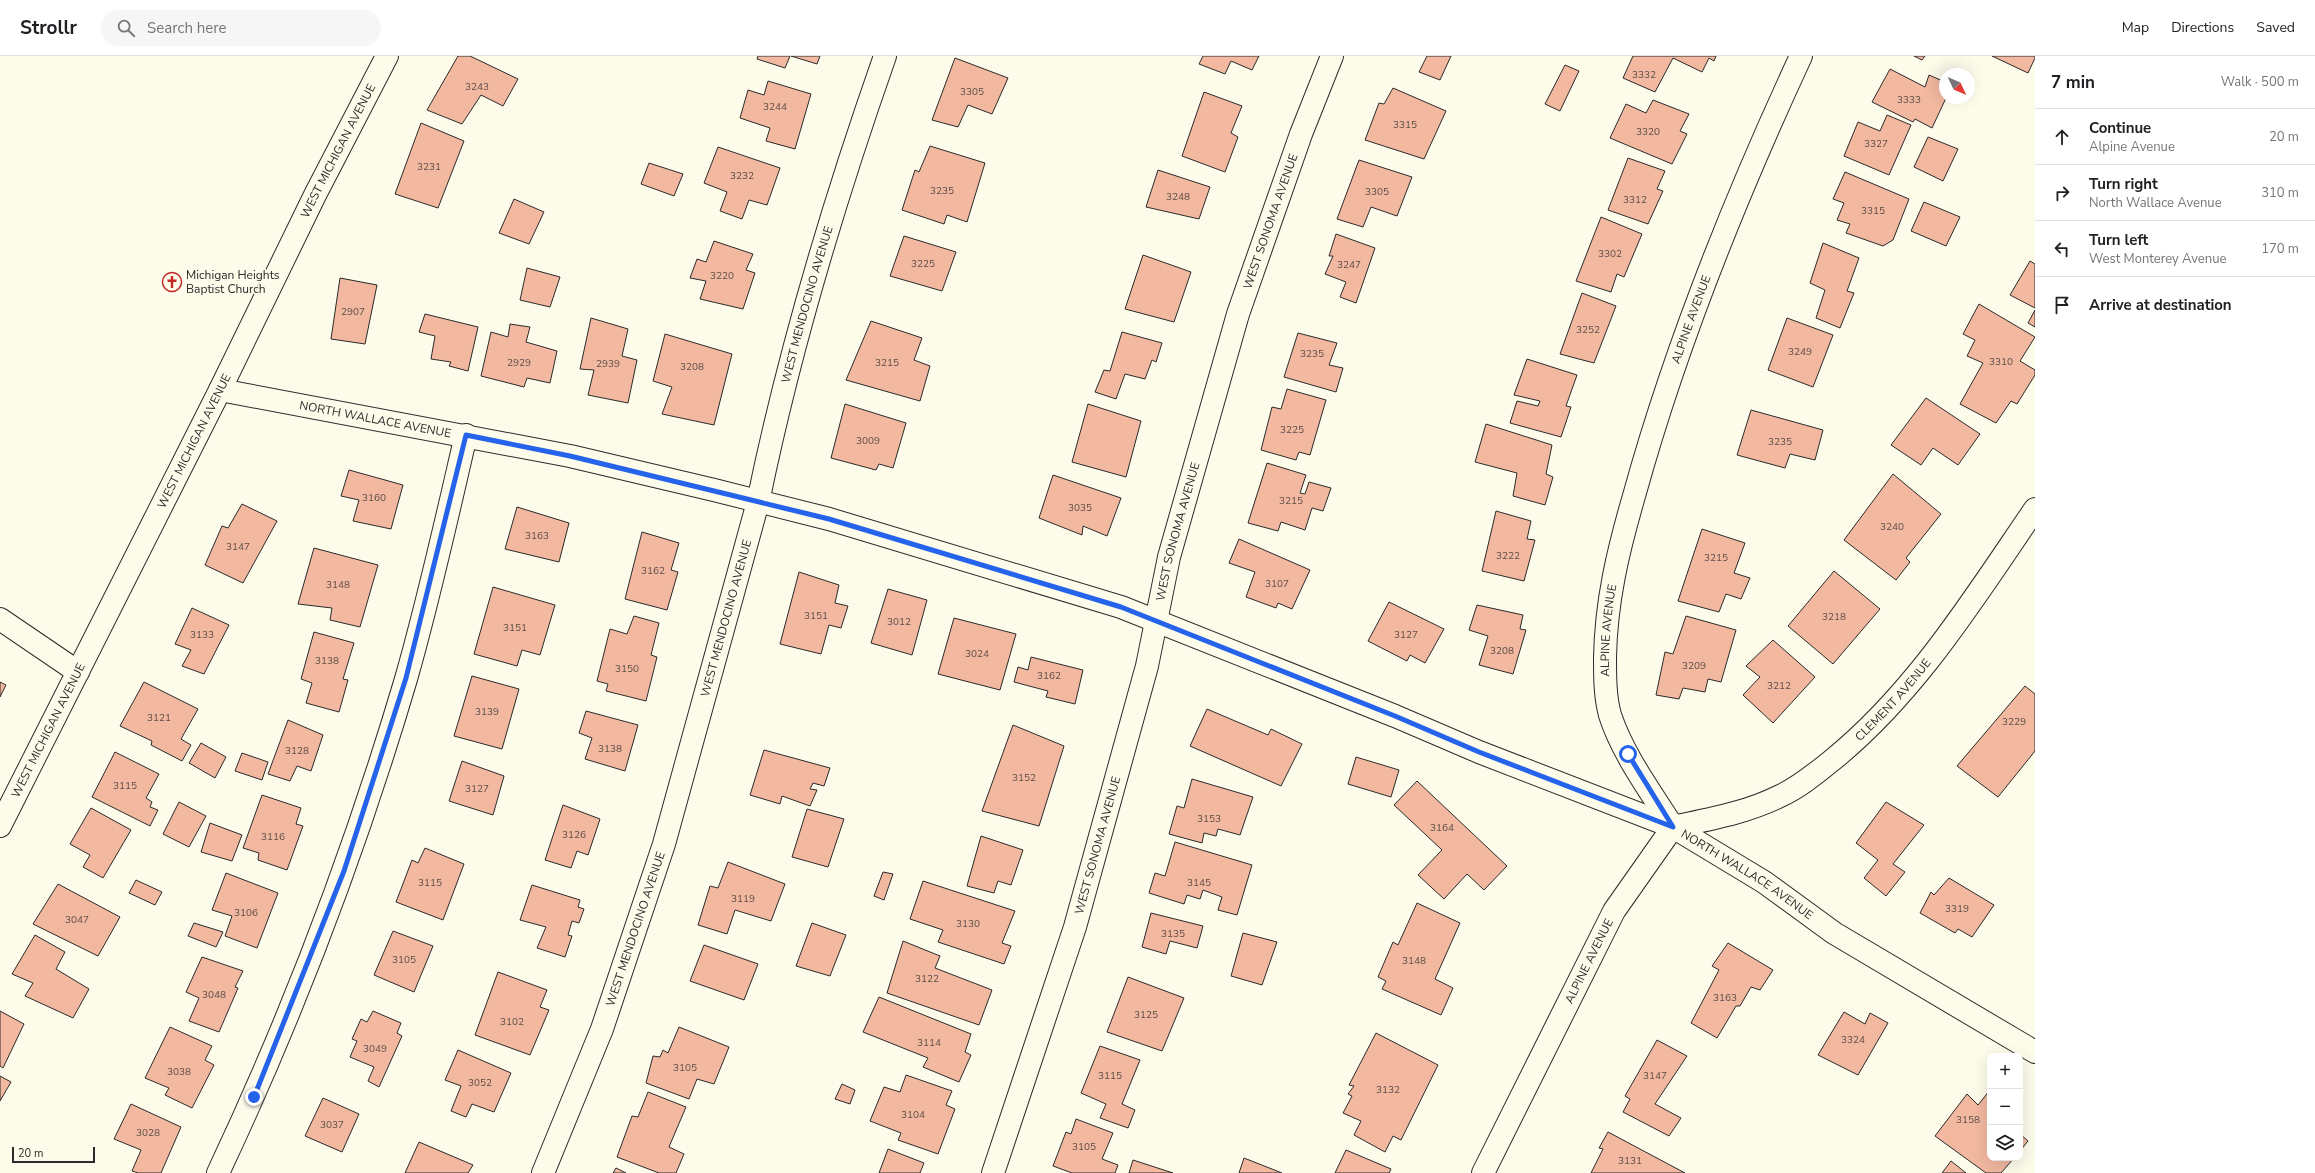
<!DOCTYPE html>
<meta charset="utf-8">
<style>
body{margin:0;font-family:"Nunito Sans",sans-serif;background:#f6f6f6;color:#202124}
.controls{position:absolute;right:12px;bottom:12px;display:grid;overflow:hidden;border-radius:8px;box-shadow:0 4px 16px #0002}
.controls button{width:36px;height:36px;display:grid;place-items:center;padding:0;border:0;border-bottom:1px solid #e0e0e0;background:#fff;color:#202124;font:20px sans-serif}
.compass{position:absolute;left:1939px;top:12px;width:36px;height:36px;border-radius:50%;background:#fff;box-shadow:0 4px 16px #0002;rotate:134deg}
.scale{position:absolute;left:12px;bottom:10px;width:83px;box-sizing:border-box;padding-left:4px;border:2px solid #2b2b2b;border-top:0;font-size:11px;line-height:14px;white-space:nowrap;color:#2b2b2b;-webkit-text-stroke:3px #fdfbea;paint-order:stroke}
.stop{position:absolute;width:12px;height:12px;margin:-9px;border:3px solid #2563eb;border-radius:50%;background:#fff}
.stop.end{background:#2563eb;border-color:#fff;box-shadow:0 1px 4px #0008}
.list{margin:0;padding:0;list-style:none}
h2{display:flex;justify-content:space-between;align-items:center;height:52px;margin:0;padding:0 16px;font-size:17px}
h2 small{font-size:13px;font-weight:400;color:#757577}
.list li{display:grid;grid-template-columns:26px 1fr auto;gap:12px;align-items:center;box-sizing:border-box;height:56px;padding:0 16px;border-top:1px solid #e0e0e0}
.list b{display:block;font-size:15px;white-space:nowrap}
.list p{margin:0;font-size:13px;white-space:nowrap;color:#757577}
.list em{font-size:13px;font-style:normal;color:#757577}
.icon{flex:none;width:22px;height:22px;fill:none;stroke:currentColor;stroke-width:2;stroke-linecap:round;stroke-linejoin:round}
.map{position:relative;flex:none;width:2035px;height:1117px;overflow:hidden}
header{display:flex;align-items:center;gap:24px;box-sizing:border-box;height:56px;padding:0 20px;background:#fff;border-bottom:1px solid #e0e0e0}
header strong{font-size:19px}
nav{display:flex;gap:22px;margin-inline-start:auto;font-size:14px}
.search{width:280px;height:36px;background:#f6f6f6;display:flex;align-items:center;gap:10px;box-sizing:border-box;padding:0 14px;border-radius:22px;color:#757577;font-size:15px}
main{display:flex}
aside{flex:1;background:#fff}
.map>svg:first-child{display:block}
.building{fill:#f2b8a0;stroke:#2b2b2b}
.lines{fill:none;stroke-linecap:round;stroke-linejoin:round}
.minor-casing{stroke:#2b2b2b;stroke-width:24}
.minor{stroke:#fdfbea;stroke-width:22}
.route{stroke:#2563eb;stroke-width:5}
.labels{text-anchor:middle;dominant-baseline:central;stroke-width:3;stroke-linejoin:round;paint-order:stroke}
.number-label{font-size:10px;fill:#5d4e48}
.street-label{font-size:12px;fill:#2b2b2b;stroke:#fdfbea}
.poi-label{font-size:12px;fill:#2b2b2b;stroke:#fdfbea;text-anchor:start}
</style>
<header>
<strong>Strollr</strong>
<div class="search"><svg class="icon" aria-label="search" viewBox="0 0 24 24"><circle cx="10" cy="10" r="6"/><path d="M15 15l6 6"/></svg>Search here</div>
<nav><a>Map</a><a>Directions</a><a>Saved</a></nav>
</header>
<main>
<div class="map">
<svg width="2035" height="1117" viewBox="0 0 2035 1117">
<rect width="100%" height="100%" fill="#fdfbea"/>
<path class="building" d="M458 0H470L518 23 503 50 481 39 462 68 427 54Z
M758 0H790L785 12 757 3Z
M791 0H820L817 8Z
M1203 0H1259L1252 14 1231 5 1225 18 1199 8Z
M1427 0H1451L1440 24 1419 16Z
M1633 0H1716L1714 5 1709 2 1702 16 1673 2 1655 36 1623 22Z
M1914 0H1925L1922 4Z
M1992 0H2035V2L2028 17Z
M955 2 1008 22 992 58 968 49 958 71 932 64Z
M1565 9 1579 15 1560 55 1545 48Z
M1890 13 1925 31 1929 19 1945 26 1946 42 1932 72 1915 63 1913 66 1872 46Z
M768 25 811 38 795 93 766 85 770 72 740 62 748 34 764 39Z
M1393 32 1446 55 1424 103 1365 84 1379 47 1384 48Z
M1204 36 1242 50 1231 77 1238 81 1225 116 1182 100Z
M1653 44 1689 58 1680 75 1687 78 1672 108 1610 82 1626 48 1646 57Z
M1887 59 1911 69 1889 119 1844 100 1858 66 1880 75Z
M421 67 464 85 438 152 395 138Z
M1928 81 1958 93 1943 125 1914 111Z
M930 90 985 107 967 166 947 159 944 168 902 154 915 114 919 116Z
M718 91 780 112 767 149 749 144 742 163 720 155 727 136 704 127Z
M1628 102 1665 115 1657 133 1663 135 1648 168 1608 154Z
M1359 104 1412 121 1397 160 1371 151 1363 171 1337 163Z
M649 107 683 118 674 140 641 128Z
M1158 114 1210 131 1199 163 1146 151Z
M1845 116 1909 143 1893 184 1883 190 1846 177 1850 168 1837 164 1844 147 1833 143Z
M514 143 544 156 529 188 499 177Z
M1924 146 1960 161 1946 190 1911 175Z
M1601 161 1642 178 1624 221 1617 218 1611 236 1576 225Z
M1336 178 1375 192 1356 247 1340 241 1346 226 1325 218 1333 200H1329Z
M904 180 956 196 942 235 890 220Z
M714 185 753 198 746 214 755 217 743 253 700 243 706 225 690 222 697 203 706 206Z
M1823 187 1859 202 1847 235 1854 237 1840 272 1816 262 1825 234 1810 227Z
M1143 199 1191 216 1174 266 1125 253Z
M2030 205 2035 208V252L2010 239Z
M527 212 560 221 550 251 520 244Z
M340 222 377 229 365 288 331 283Z
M1582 237 1616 250 1594 307 1560 298Z
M1979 248 2035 281 2020 305 2035 314V319L2017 348 2011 345 1996 367 1960 348 1983 307 1967 300 1975 284 1963 278Z
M2035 254V271L2028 267Z
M425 258 478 271 468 315 449 310 451 306 431 303 435 280 419 276Z
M591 262 628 273 622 300 637 304 628 347 588 339 594 314 580 313Z
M1787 262 1833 279 1813 331 1768 314Z
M871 265 922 282 914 304 930 310 920 345 846 324Z
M510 268 530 271 526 286 557 295 550 327 527 322 524 331 481 320 491 276 508 281Z
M1122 276 1162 287 1156 306 1152 304 1145 323 1125 318 1116 343 1095 336 1104 314 1110 315Z
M1298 277 1337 287 1329 309 1343 312 1336 336 1284 321Z
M665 278 732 298 714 369 662 358 672 331 653 325Z
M1527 303 1577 319 1566 350 1571 351 1561 381 1510 367 1517 345 1538 350 1540 345 1514 339Z
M1287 333 1326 344 1310 399 1299 396 1296 404 1261 394 1272 351 1281 353Z
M1926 342 1980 378 1958 409 1933 392 1921 409 1891 389Z
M845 348 906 367 893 412 879 408 876 414 831 402Z
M1088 348 1141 365 1126 421 1072 406Z
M1751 354 1823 374 1815 404 1790 398 1785 412 1737 399Z
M1486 368 1552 389 1546 418 1553 421 1545 449 1513 440 1517 417 1475 406Z
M1267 407 1306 419 1300 437 1305 438 1309 426 1331 432 1323 455 1312 452 1305 474 1281 466 1278 475 1248 467Z
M349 414 403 429 391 473 353 465 359 444 341 440Z
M1893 418 1941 458 1906 502 1910 506 1896 524 1844 484Z
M1053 419 1121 442 1107 480 1083 470 1082 479 1039 462Z
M242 448 277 465 243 527 205 509 222 470 228 472Z
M517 451 569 467 559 506 505 493Z
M1496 455 1531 465 1527 483 1535 484 1524 525 1482 515Z
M1702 473 1745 487 1734 517 1750 522 1741 543 1726 538 1719 556 1678 545Z
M642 476 679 487 671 514 678 516 667 554 625 543Z
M1239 483 1310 514 1292 553 1278 547 1276 552 1246 541 1255 516 1229 507Z
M314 492 378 509 360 571 330 564 332 552 298 548Z
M1834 515 1880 553 1833 608 1788 570Z
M799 516 839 529 835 547 848 550 841 572 829 569 821 598 780 588Z
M493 531 555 549 540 599 522 594 517 610 474 598Z
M888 533 927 544 912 599 871 587Z
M1389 546 1444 573 1425 607 1410 599 1407 605 1368 585Z
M1477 549 1523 559 1520 573 1526 574 1513 618 1479 609 1488 580 1469 574Z
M192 552 229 569 204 618 182 610 191 594 175 588Z
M634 560 659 567 651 599 657 601 646 645 606 635 608 628 597 625 610 573 627 578Z
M1686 560 1736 574 1721 626 1708 623 1705 636 1683 632 1679 643 1656 639 1665 596 1673 598Z
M954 562 1016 578 1000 634 938 618Z
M314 576 354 587 343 623 348 624 339 656 306 647 312 627 301 623Z
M1773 584 1815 621 1773 667 1743 639 1760 621 1746 610Z
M1031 601 1083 614 1075 648 1046 641 1048 635 1014 626 1018 611 1028 614Z
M472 620 519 633 502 693 454 680Z
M0 626 6 629 0 641Z
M144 626 198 653 181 683 191 689 182 705 151 689 152 685 120 670Z
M2025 630 2035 638V695L1998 741 1957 710Z
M1207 653 1268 679 1271 673 1302 688 1281 730 1190 690Z
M586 655 638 669 625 715 585 703 592 682 579 677Z
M288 664 323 679 311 715 297 710 290 725 268 718Z
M1013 669 1064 690 1039 770 982 755Z
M201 687 226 701 215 722 189 707Z
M764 694 830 712 824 730 813 727 810 733 817 734 810 750 782 740 780 748 750 739Z
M115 696 159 718 146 742 152 746 150 751 158 754 150 770 92 741Z
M242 697 268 706 262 724 235 715Z
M1356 701 1399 714 1391 741 1348 728Z
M462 705 504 720 493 759 449 745Z
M1192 723 1253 741 1240 779 1218 773 1216 780 1204 777 1202 787 1169 778 1177 750 1184 752Z
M1417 725 1507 810 1484 834 1467 818 1444 843 1418 819 1442 794 1394 749Z
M262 739 301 752 296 768 303 770 287 814 258 804 259 797 243 792Z
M179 746 206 760 189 791 163 778Z
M1886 746 1924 769 1893 808 1905 816 1886 840 1864 822 1878 804 1856 787Z
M563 749 600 763 588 799 577 795 571 812 545 804Z
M91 752 131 774 103 822 83 811 90 799 70 788Z
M807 753 844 763 828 811 792 801Z
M210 767 242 779 232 805 201 796Z
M981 780 1023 794 1011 829 998 825 994 837 967 830Z
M1175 786 1252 809 1237 859 1218 854 1222 841 1203 834 1200 843 1187 839 1184 848 1149 837 1155 817 1165 820Z
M425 792 464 808 443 864 396 846 412 804 418 807Z
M728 806 785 828 771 865 735 854 727 878 698 869 710 830 718 832Z
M883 816 893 818 884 844 874 840Z
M226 817 278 837 257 892 225 880 232 860 212 854Z
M1949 822 1994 849 1972 881 1958 873 1955 877 1920 857 1931 836 1934 839Z
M136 824 162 836 155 849 129 837Z
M923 825 1015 855 1002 887 1011 890 1004 908 938 886 943 874 910 863Z
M58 828 120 861 98 900 33 868Z
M532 829 580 844 578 851 584 853 579 867 572 865 568 879 572 880 565 901 537 892 546 871 520 864Z
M1417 847 1460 867 1435 923 1453 932 1441 959 1382 933 1386 925 1378 921 1393 886 1398 889Z
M1151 857 1203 870 1197 892 1170 885 1166 898 1142 891Z
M194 867 223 876 216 891 188 880Z
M812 867 846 879 830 920 796 910Z
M393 875 433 890 414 936 374 919Z
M1243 877 1277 886 1262 929 1231 920Z
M35 879 65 896 56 913 89 933 73 962 25 940 33 927 12 918Z
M903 885 940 900 935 912 992 934 979 969 887 937Z
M1728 887 1773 914 1760 934 1751 931 1740 950H1736L1717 982 1691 967 1719 914 1712 910Z
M704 889 758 908 744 944 690 925Z
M202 901 243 915 235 931 238 932 219 976 189 965 199 942 186 936Z
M498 916 547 934 540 951 549 954 530 999 475 979Z
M1128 921 1184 942 1162 995 1107 976Z
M879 941 971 978 965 996 971 999 959 1026 923 1011 928 1002 863 976Z
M0 955 24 968 3 1012 0 1010Z
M373 955 401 967 397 977 402 980 379 1031 368 1025 374 1011 350 1001 357 985 352 983 361 963 367 966Z
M1844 956 1865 968 1870 957 1888 967 1858 1019 1818 999Z
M170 971 212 990 205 1004 214 1009 192 1052 165 1039 169 1032 145 1022Z
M679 971 729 991 714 1028 697 1023 689 1043 646 1027 653 1000 660 1001 663 994 668 997Z
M1376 977 1438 1009 1401 1084 1393 1080 1385 1096 1354 1079 1361 1065 1343 1057 1352 1040 1348 1038 1354 1030 1349 1029Z
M1657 984 1687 1000 1655 1048 1681 1062 1669 1080 1623 1056 1630 1043 1625 1040Z
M1100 990 1140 1004 1122 1048 1135 1054 1128 1072 1100 1062 1106 1048 1081 1037Z
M458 994 511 1017 494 1056 472 1048 466 1061 451 1055 461 1030 445 1024Z
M906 1019 952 1035 946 1049 955 1053 938 1098 898 1084 901 1077 870 1065 884 1031 900 1036Z
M0 1020 11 1026 0 1045Z
M842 1028 855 1034 850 1048 835 1043Z
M1990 1034V1102H2014L2001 1117H1986L1935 1080 1967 1038 1978 1049Z
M648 1036 686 1051 669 1091 684 1098 676 1117H659L617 1101 632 1060 638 1061Z
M323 1042 359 1058 342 1096 305 1080Z
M131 1048 181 1071 161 1117H138L132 1115 141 1094 114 1083Z
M1076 1063 1113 1077 1102 1103 1118 1109 1115 1117H1072L1053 1110 1066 1076 1071 1078Z
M1608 1076 1685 1117H1591L1603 1093 1599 1092Z
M2020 1078 2028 1085 2020 1095Z
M419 1086 473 1109 468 1117H405Z
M888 1093 924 1107 920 1117H879Z
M1346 1094 1391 1113 1389 1117H1335Z
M1244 1102 1282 1117H1239Z
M1133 1104 1173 1117H1129Z
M1951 1105 1966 1117H1942Z
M616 1112 626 1117H613Z"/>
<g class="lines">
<g class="minor-casing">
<g id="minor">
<path id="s1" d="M220 334 570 400 714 434 829 463 1121 551 1395 660 1479 696 1673 771 1764 826 1834 877 2035 996"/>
<path d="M0 563 78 616"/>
<path id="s2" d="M0 770 220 334 315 139 387 0"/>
<path id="s3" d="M1673 771C1651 736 1623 699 1610 659 1605 641 1605 621 1605 602 1606 545 1618 495 1634 440 1676 288 1735 142 1801 0"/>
<path id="s4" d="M1673 771C1710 763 1746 757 1780 740 1798 732 1815 718 1830 706 1915 638 1974 542 2035 453"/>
<path d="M218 1117C293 958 356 792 406 623 429 543 447 461 466 379"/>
<path id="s5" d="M543 1117 602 973 664 788 758 446C789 295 834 145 885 0"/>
<path id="s6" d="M993 1117 1075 871 1147 610 1169 501 1238 258 1301 78 1332 0"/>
<path id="s7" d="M1483 1117 1614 855 1673 771"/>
</g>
</g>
<use href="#minor" class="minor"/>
</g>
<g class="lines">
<path class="route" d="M254 1041 344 815 406 622 466 379 570 400 829 463 1121 551 1395 660 1479 696 1673 771 1628 698"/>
</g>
<defs>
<g id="church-ring" transform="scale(1)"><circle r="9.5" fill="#fdfbea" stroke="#c62828" stroke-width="1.5"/><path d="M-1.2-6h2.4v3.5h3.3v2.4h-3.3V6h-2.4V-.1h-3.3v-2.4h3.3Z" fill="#c62828"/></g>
</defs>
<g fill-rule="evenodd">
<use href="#church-ring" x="172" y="226"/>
</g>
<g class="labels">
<g class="number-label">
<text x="1644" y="19">3332</text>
<text x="477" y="31">3243</text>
<text x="972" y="36">3305</text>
<text x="1909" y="44">3333</text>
<text x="775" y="51">3244</text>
<text x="1405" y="69">3315</text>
<text x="1648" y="76">3320</text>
<text x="1876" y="88">3327</text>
<text x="429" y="111">3231</text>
<text x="742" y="120">3232</text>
<text x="942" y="135">3235</text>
<text x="1377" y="136">3305</text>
<text x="1178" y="141">3248</text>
<text x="1635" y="144">3312</text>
<text x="1873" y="155">3315</text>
<text x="1610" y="198">3302</text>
<text x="923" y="208">3225</text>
<text x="1349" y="209">3247</text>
<text x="722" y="220">3220</text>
<text x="353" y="256">2907</text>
<text x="1588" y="274">3252</text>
<text x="1800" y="296">3249</text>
<text x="1312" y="298">3235</text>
<text x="2001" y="306">3310</text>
<text x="519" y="307">2929</text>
<text x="887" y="307">3215</text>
<text x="608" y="308">2939</text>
<text x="692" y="311">3208</text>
<text x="1292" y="374">3225</text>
<text x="868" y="385">3009</text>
<text x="1780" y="386">3235</text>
<text x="374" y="442">3160</text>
<text x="1291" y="445">3215</text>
<text x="1080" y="452">3035</text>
<text x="1892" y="471">3240</text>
<text x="537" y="480">3163</text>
<text x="238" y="491">3147</text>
<text x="1508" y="500">3222</text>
<text x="1716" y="502">3215</text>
<text x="653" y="515">3162</text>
<text x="1277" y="528">3107</text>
<text x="338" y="529">3148</text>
<text x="816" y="560">3151</text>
<text x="1834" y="561">3218</text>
<text x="899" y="566">3012</text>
<text x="515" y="572">3151</text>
<text x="202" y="579">3133</text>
<text x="1406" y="579">3127</text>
<text x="1502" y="595">3208</text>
<text x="977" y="598">3024</text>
<text x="327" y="605">3138</text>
<text x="1694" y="610">3209</text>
<text x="627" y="613">3150</text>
<text x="1049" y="620">3162</text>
<text x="1779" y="630">3212</text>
<text x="487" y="656">3139</text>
<text x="159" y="662">3121</text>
<text x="2014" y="666">3229</text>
<text x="610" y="693">3138</text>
<text x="297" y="695">3128</text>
<text x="1024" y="722">3152</text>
<text x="125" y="730">3115</text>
<text x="477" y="733">3127</text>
<text x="1209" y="763">3153</text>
<text x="1442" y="772">3164</text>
<text x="574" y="779">3126</text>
<text x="273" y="781">3116</text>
<text x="430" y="827">3115</text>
<text x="1199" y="827">3145</text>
<text x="743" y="843">3119</text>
<text x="1957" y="853">3319</text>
<text x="246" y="857">3106</text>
<text x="77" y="864">3047</text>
<text x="968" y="868">3130</text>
<text x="1173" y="878">3135</text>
<text x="404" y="904">3105</text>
<text x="1414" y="905">3148</text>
<text x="927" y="923">3122</text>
<text x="214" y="939">3048</text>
<text x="1725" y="942">3163</text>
<text x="1146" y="959">3125</text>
<text x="512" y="966">3102</text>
<text x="1853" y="984">3324</text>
<text x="929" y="987">3114</text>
<text x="375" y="993">3049</text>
<text x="685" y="1012">3105</text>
<text x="179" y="1016">3038</text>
<text x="1110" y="1020">3115</text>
<text x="1655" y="1020">3147</text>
<text x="480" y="1027">3052</text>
<text x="1388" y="1034">3132</text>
<text x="913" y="1059">3104</text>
<text x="1968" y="1064">3158</text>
<text x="332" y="1069">3037</text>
<text x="148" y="1077">3028</text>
<text x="1084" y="1091">3105</text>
<text x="1630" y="1105">3131</text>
</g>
<g class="street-label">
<text stroke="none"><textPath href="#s2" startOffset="755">WEST MICHIGAN AVENUE</textPath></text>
<text stroke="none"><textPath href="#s6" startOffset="992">WEST SONOMA AVENUE</textPath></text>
<text stroke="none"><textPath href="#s5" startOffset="909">WEST MENDOCINO AVENUE</textPath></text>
<text stroke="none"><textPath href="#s3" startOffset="537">ALPINE AVENUE</textPath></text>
<text stroke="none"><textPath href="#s1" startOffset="158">NORTH WALLACE AVENUE</textPath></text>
<text stroke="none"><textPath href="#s2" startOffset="431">WEST MICHIGAN AVENUE</textPath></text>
<text stroke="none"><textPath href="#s6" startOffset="668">WEST SONOMA AVENUE</textPath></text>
<text stroke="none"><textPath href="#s5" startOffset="585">WEST MENDOCINO AVENUE</textPath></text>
<text stroke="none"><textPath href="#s3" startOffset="214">ALPINE AVENUE</textPath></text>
<text stroke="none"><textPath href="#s4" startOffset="261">CLEMENT AVENUE</textPath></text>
<text stroke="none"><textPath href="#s2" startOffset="107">WEST MICHIGAN AVENUE</textPath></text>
<text stroke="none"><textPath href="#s6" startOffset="344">WEST SONOMA AVENUE</textPath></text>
<text stroke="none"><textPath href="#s1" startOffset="1610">NORTH WALLACE AVENUE</textPath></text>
<text stroke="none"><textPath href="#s5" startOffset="261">WEST MENDOCINO AVENUE</textPath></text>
<text stroke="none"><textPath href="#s7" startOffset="237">ALPINE AVENUE</textPath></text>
</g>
<g class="poi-label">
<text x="186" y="219">Michigan Heights<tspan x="186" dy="14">Baptist Church</tspan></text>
</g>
</g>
</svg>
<div class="controls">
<button>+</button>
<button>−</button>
<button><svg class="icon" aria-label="layers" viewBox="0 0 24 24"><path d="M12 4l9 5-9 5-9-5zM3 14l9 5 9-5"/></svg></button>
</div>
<svg class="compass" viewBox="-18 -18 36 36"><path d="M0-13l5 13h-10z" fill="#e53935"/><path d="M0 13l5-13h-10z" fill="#757577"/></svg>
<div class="scale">20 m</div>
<div class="stop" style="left:1628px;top:698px"></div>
<div class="stop end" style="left:254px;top:1041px"></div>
</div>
<aside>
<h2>7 min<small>Walk · 500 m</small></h2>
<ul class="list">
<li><svg class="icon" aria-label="ahead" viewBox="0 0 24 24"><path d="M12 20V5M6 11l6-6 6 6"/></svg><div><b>Continue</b><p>Alpine Avenue</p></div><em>20 m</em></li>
<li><svg class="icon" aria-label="right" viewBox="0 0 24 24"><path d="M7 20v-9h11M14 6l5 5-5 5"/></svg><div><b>Turn right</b><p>North Wallace Avenue</p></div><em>310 m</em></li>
<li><svg class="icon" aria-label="left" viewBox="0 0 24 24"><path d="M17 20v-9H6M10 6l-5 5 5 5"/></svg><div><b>Turn left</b><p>West Monterey Avenue</p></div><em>170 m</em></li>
<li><svg class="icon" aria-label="arrive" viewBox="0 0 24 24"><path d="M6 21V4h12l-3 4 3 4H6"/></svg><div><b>Arrive at destination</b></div></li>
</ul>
</aside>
</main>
